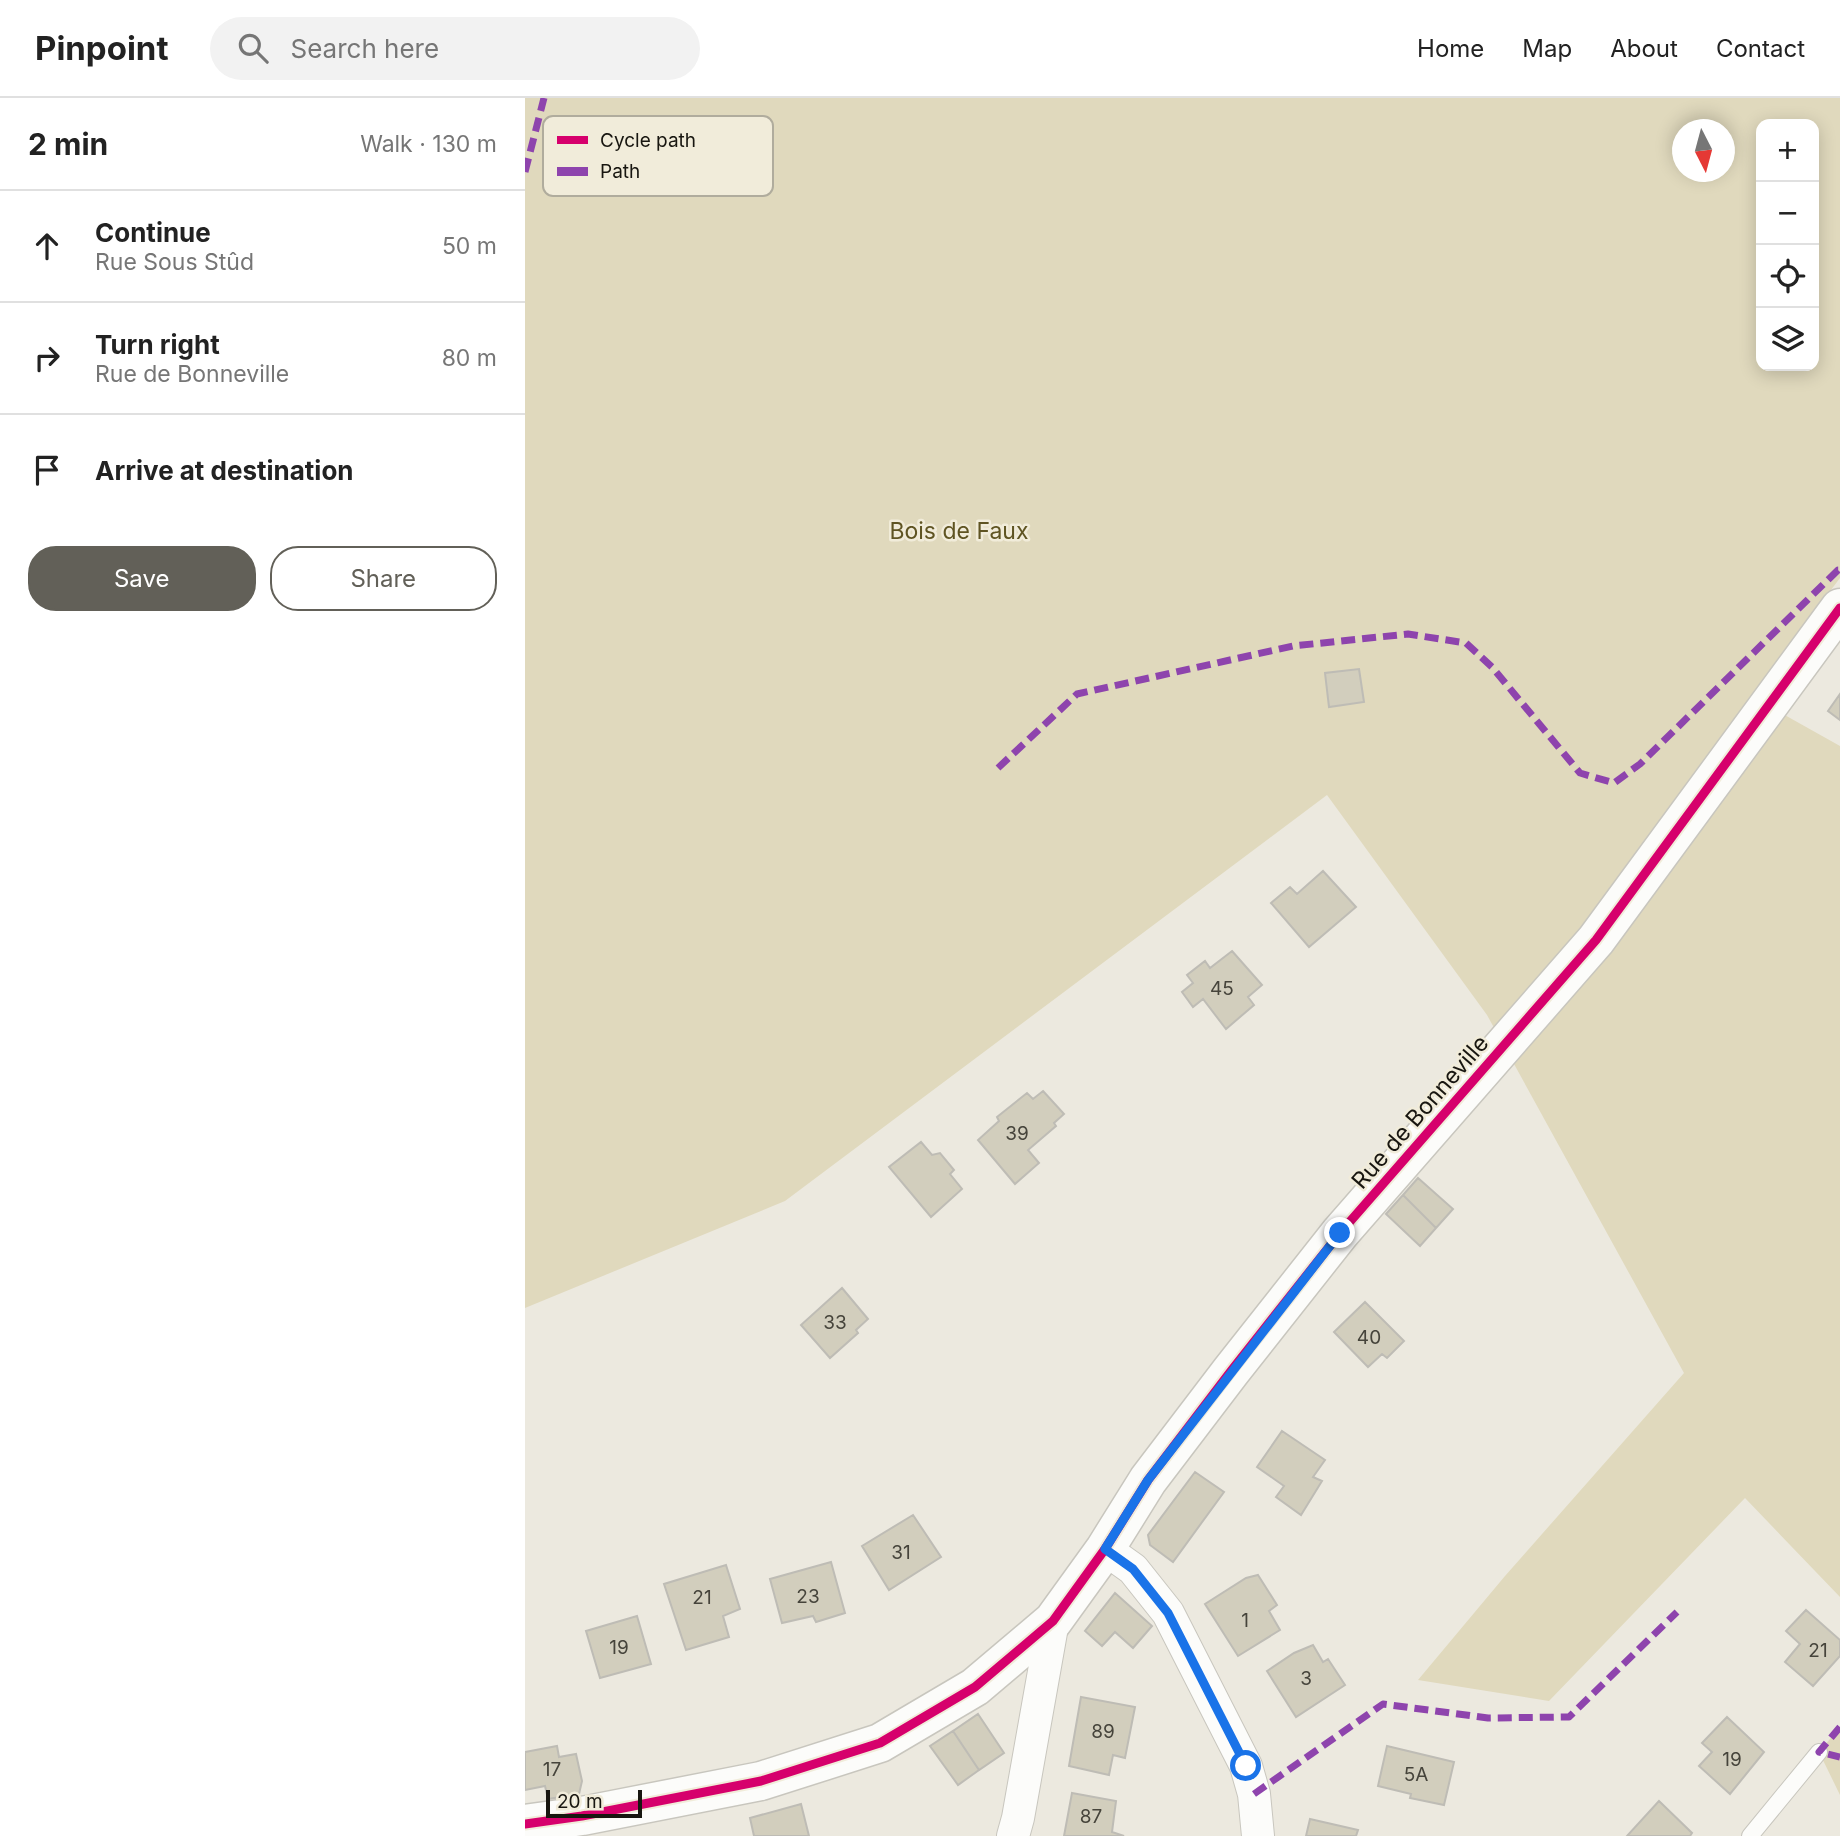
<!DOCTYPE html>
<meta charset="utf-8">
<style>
body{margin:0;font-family:Inter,sans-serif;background:#f2f2f2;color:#222}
.controls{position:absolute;right:21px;top:21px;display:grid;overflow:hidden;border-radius:14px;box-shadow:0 4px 18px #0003}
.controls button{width:63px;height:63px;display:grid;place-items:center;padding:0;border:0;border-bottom:2px solid #e0e0e0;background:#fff;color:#222;font:35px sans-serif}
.compass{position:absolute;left:1147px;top:21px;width:63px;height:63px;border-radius:50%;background:#fff;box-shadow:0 4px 18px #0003;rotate:174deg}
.scale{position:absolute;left:21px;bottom:18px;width:96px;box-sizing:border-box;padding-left:7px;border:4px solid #181610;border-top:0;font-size:19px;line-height:24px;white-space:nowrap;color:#181610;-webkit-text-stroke:5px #f1ecda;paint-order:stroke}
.stop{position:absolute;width:21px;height:21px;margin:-16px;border:5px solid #1a73e8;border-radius:50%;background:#fff}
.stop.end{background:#1a73e8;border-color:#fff;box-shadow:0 2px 7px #0008}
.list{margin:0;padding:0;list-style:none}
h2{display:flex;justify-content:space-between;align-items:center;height:91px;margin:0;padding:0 28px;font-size:30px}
h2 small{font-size:23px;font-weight:400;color:#767676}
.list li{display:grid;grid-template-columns:46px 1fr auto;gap:21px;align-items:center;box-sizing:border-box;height:112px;padding:0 28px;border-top:2px solid #e0e0e0}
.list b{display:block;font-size:26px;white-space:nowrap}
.list p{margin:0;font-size:23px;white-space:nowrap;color:#767676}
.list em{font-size:23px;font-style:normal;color:#767676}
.actions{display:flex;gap:14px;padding:21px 28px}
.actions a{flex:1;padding:16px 0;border:2px solid #626058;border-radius:28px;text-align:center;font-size:24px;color:#626058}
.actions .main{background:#626058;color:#fff}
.icon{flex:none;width:38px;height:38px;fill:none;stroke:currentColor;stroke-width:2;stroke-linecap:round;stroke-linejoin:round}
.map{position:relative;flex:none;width:1315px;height:1738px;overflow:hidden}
header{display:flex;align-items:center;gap:42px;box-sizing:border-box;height:98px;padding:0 35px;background:#fff;border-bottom:2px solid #e0e0e0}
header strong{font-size:33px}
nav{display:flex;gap:38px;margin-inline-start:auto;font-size:24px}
.search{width:490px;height:63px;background:#f2f2f2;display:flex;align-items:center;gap:18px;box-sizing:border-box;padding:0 24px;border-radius:38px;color:#767676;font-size:26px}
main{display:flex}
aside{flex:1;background:#fff}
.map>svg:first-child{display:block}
.green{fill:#e0d9bd;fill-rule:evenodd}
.building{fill:#d2cebd;stroke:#bebcb5;stroke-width:2}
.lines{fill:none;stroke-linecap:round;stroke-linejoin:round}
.service-casing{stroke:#c8c6be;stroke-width:18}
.minor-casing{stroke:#c8c6be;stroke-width:34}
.tertiary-casing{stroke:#c8c6be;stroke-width:41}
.service{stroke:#fcfcfa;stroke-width:16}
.minor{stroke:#fcfcfa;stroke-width:32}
.tertiary{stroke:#fcfcfa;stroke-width:38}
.quiet{stroke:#8e44ad;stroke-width:7;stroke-dasharray:14 7;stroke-linecap:butt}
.cycleway-casing{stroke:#f1ecda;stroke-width:13}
.cycleway{stroke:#d6006c;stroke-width:9}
.route{stroke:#1a73e8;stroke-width:9}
.labels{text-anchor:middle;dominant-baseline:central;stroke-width:5;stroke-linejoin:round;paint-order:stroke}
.number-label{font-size:19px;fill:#46443b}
.park-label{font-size:23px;fill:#5f5422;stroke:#f1ecda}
.street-label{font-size:23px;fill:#181610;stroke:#f1ecda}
.key{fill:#f1ecda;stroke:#b0ac9d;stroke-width:2}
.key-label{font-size:19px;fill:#181610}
</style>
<header>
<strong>Pinpoint</strong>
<div class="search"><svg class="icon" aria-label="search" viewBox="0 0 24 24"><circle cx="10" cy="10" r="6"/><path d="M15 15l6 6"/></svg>Search here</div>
<nav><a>Home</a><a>Map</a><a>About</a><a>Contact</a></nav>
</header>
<main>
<aside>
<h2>2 min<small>Walk · 130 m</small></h2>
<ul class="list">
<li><svg class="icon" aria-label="ahead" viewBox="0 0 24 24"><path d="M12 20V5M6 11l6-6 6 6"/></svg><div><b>Continue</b><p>Rue Sous Stûd</p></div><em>50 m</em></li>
<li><svg class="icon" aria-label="right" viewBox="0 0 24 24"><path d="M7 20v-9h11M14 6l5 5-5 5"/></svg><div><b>Turn right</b><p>Rue de Bonneville</p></div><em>80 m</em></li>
<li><svg class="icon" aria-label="arrive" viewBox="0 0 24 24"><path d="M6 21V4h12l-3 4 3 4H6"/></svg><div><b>Arrive at destination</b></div></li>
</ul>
<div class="actions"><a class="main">Save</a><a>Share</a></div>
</aside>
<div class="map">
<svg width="1315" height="1738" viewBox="0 0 1315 1738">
<rect width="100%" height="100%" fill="#ece9df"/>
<path class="green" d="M0 0H1315V480L1226 598 1315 648V1499L1220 1400 1024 1603 893 1582 980 1478 1159 1275 962 917 802 697 260 1103 0 1210ZM1236 26H1289V268H1236ZM1157 32H1199V74H1157Z
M1315 1629V1697L1294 1654Z"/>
<path class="building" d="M834 571 839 604 804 609 800 575Z
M1315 596V622L1303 613Z
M798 773 831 809 784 849 746 805 765 789 772 796Z
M707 853 737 887 723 899 729 907 701 931 678 901 668 909 657 894 668 885 662 877 680 863 685 870Z
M518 993 539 1016 529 1025 531 1028 503 1052 514 1065 490 1086 453 1042 474 1023 472 1019 502 995 508 1001Z
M396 1044 407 1057 415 1055 429 1072 425 1076 437 1091 406 1119 364 1069Z
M893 1080 928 1111 911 1130 878 1097Z
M878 1097 911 1130 895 1148 861 1116Z
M317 1190 343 1221 331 1232 333 1235 305 1260 276 1227Z
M840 1204 879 1243 862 1260 857 1256 843 1269 809 1234Z
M757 1333 800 1362 788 1379 797 1383 776 1417 751 1399 759 1388 732 1369Z
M670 1374 699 1394 648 1464 625 1447 623 1437Z
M388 1417 416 1459 364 1492 337 1448Z
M306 1464 320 1515 291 1524 288 1518 257 1525 245 1481Z
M201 1467 215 1511 198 1518 204 1539 161 1552 139 1486Z
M733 1477 752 1507 744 1513 755 1532 713 1558 680 1506 721 1480Z
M590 1495 627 1528 608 1550 590 1534 577 1548 560 1533Z
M1281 1512 1315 1542V1558L1288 1588 1260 1564 1275 1546 1261 1533Z
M112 1518 126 1566 75 1580 61 1533Z
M788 1547 798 1564 803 1561 820 1587 771 1619 742 1573 769 1555Z
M556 1599 610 1609 600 1660 588 1657 584 1677 544 1668Z
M453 1616 479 1655 454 1672 428 1633Z
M1202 1619 1239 1654 1205 1696 1174 1668 1187 1654 1177 1645Z
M428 1633 454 1672 433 1687 405 1648Z
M32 1648 34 1659 51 1656 57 1683 54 1696 23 1701 20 1688 0 1692V1654Z
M862 1648 929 1664 919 1707 885 1700 886 1696 853 1688Z
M547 1695 591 1703 587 1734 599 1738H539Z
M1134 1703 1167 1735 1165 1738H1102Z
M276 1706 284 1738H229L225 1720Z
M785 1721 833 1732 831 1738H781Z"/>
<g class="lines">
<g class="service-casing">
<path id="service" d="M1225 1738 1294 1654"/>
</g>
<g class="minor-casing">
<path id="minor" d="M580 1451 608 1471 643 1515 721 1668 729 1696 733 1738
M488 1738 493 1720 528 1523"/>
</g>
<g class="tertiary-casing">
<path id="tertiary" d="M0 1726 57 1718 236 1683 355 1645 450 1589 528 1523 580 1451 623 1382 706 1273 815 1135 1071 842 1315 510"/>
</g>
<use href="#service" class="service"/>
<use href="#minor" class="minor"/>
<use href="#tertiary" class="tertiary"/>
<path class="quiet" d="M0 74 19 0
M473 670 552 596 768 548 883 536 941 545 967 569 1055 675 1089 685 1115 666 1313 472H1315
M1315 1629 1294 1654 1315 1659
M729 1696 858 1606 963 1620 1044 1619 1152 1514"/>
<g class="cycleway-casing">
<path id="cycleway" d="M0 1726 57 1718 236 1683 355 1645 450 1589 528 1523 580 1451 623 1382 706 1273 815 1135 1071 842 1315 510"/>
</g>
<use href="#cycleway" class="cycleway"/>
</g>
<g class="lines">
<path class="route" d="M721 1668 643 1515 608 1471 580 1451 623 1382 815 1135"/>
</g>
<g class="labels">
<g class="number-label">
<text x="697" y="890">45</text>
<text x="492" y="1035">39</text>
<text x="310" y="1224">33</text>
<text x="844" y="1239">40</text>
<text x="376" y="1454">31</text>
<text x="283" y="1498">23</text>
<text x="177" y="1499">21</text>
<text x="720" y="1522">1</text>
<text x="94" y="1549">19</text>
<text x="1293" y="1552">21</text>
<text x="781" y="1580">3</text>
<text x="578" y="1633">89</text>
<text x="1207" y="1661">19</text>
<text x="27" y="1671">17</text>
<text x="891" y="1676">5A</text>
<text x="566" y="1718">87</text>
</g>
<g class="park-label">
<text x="434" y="433">Bois de Faux</text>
</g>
<g class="street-label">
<text transform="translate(895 1014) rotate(-49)">Rue de Bonneville</text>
</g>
</g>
<rect x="18" y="18" width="230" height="80" rx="10" class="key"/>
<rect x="32" y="38" width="31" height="8" fill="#d6006c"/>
<rect x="32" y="69" width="31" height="9" fill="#8e44ad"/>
<g class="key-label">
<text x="75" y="49">Cycle path</text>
<text x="75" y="80">Path</text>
</g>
</svg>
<div class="controls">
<button>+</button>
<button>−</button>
<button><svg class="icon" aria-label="locate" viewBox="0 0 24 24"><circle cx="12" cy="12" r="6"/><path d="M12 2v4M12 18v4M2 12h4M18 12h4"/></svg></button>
<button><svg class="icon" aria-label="layers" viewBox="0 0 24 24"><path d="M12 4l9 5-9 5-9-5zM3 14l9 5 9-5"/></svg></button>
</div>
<svg class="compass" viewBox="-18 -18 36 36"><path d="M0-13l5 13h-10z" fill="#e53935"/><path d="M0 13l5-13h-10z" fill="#767676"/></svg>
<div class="scale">20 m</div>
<div class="stop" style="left:721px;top:1668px"></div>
<div class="stop end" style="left:815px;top:1135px"></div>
</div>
</main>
